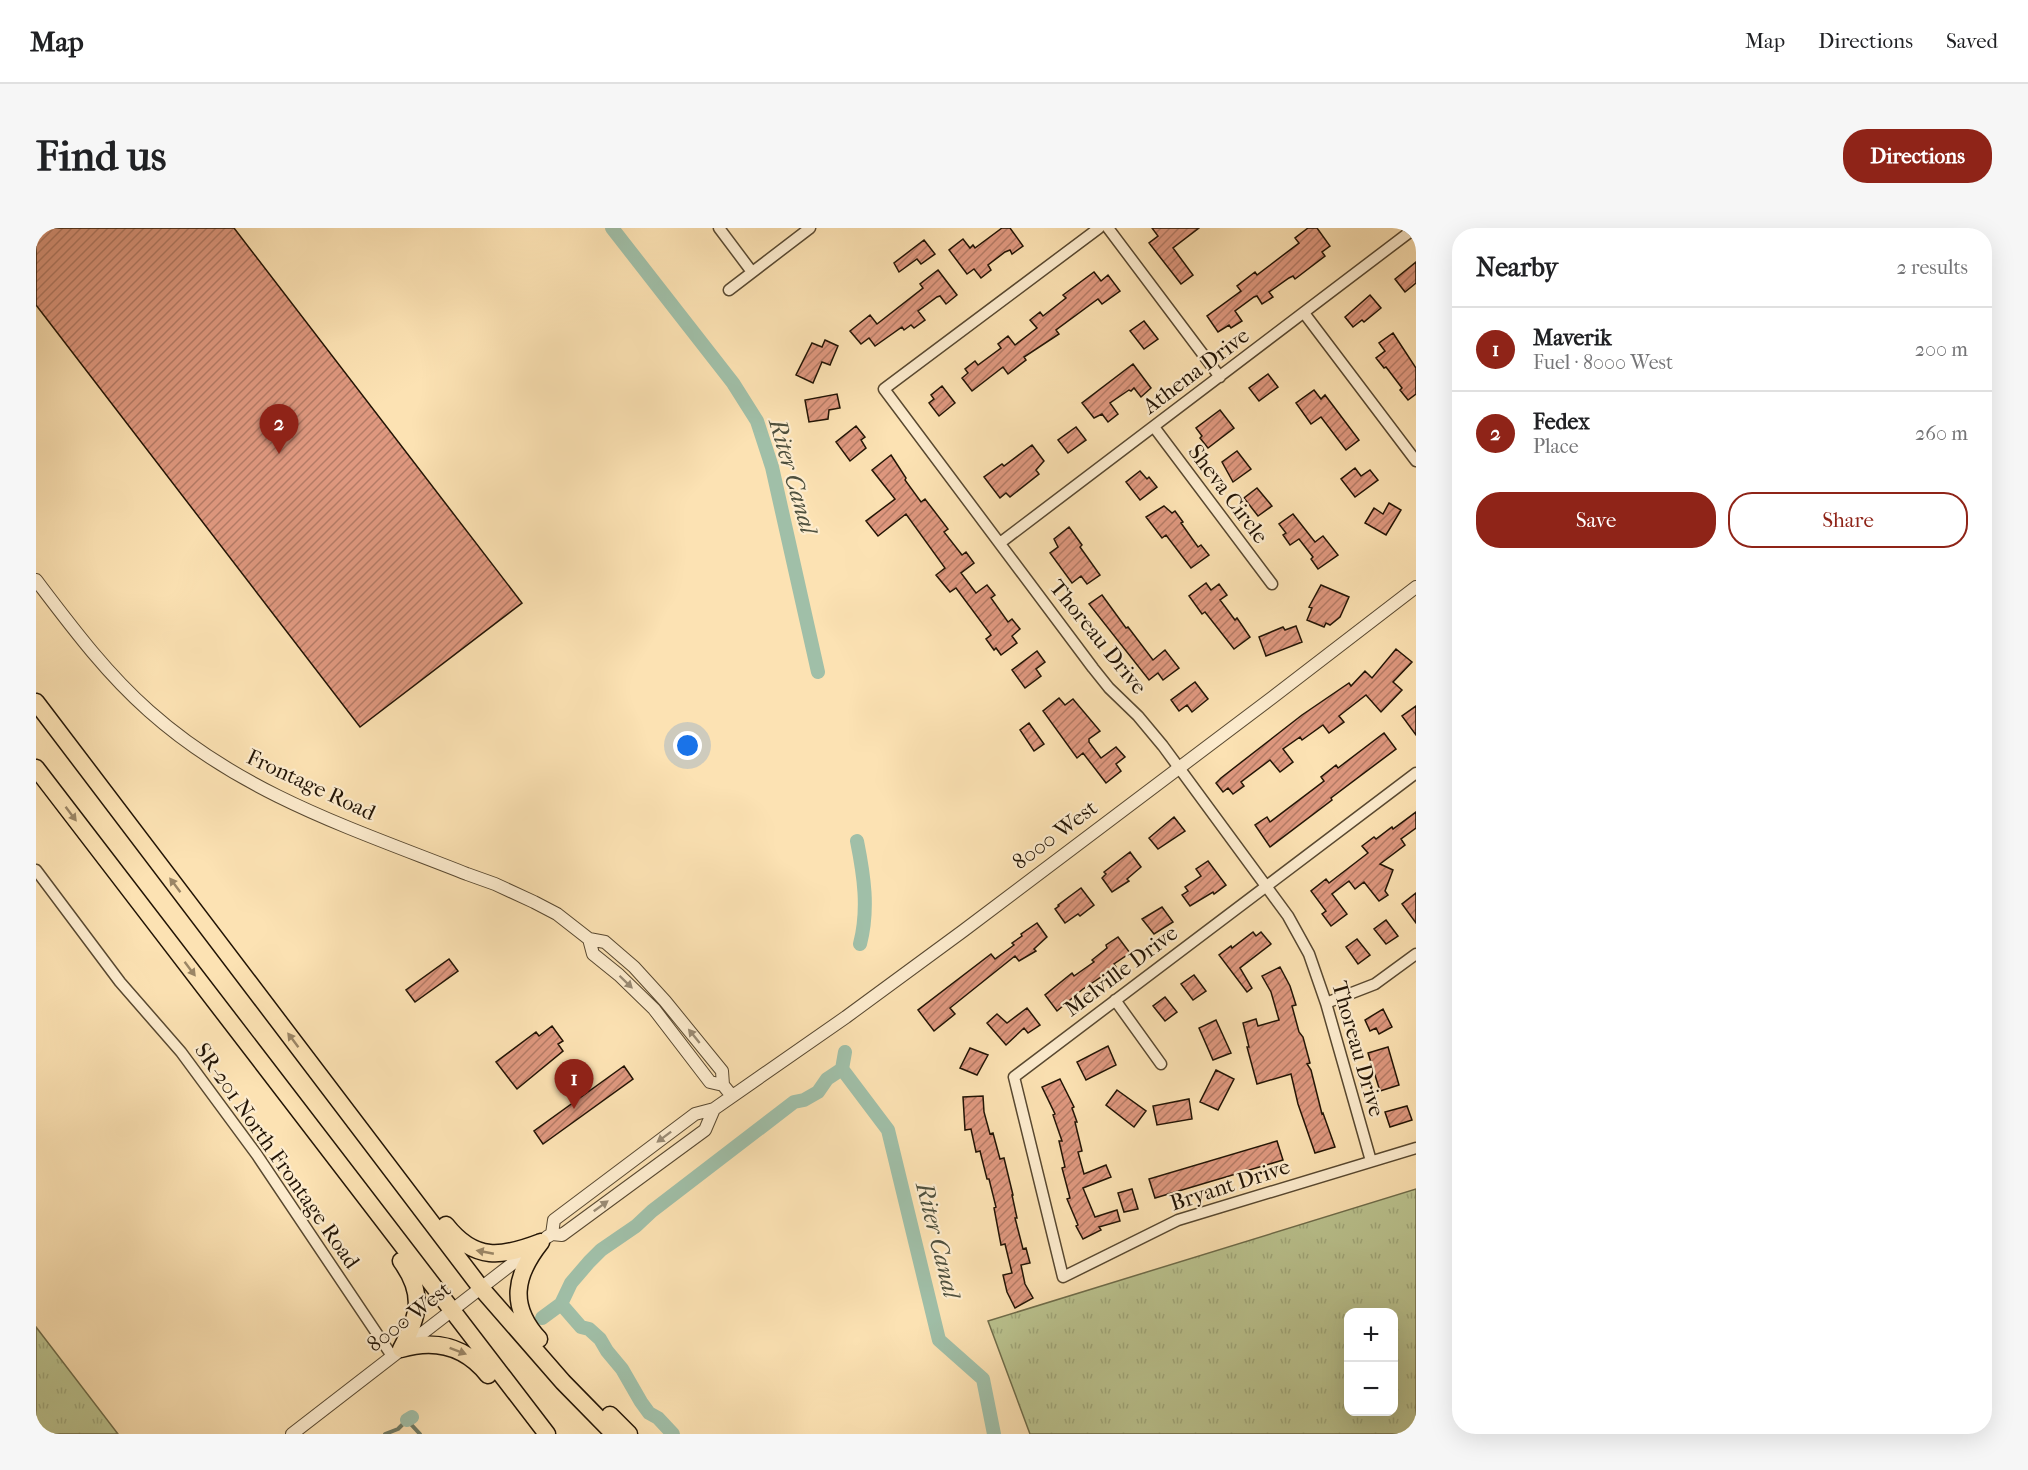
<!DOCTYPE html>
<meta charset="utf-8">
<style>
body{margin:0;font-family:"IM FELL French Canon",serif;background:#f6f6f6;color:#202124}
.controls{position:absolute;right:18px;bottom:18px;display:grid;overflow:hidden;border-radius:12px;box-shadow:0 6px 24px #0002}
.controls button{width:54px;height:54px;display:grid;place-items:center;padding:0;border:0;border-bottom:2px solid #e0e0e0;background:#fff;color:#202124;font:30px sans-serif}
.you{position:absolute;left:652px;top:518px;width:21px;height:21px;margin:-15px;border:4px solid #fff;border-radius:50%;background:#1a73e8;box-shadow:0 0 0 9px #1a73e833}
.badge{display:grid;place-items:center;width:39px;height:39px;border-radius:50%;background:#8f2418;color:#fff;font-size:20px;font-weight:700}
.pin{position:absolute;translate:-50% -50px;filter:drop-shadow(0 2px 3px #0008)}
.pin::after{content:'';position:absolute;top:32px;width:21px;height:18px;background:inherit;clip-path:polygon(0 0,100% 0,50% 100%)}
.list{margin:0;padding:0;list-style:none}
h2{display:flex;justify-content:space-between;align-items:center;height:78px;margin:0;padding:0 24px;font-size:26px}
h2 small{font-size:20px;font-weight:400;color:#757577}
.list li{display:grid;grid-template-columns:39px 1fr auto;gap:18px;align-items:center;box-sizing:border-box;height:84px;padding:0 24px;border-top:2px solid #e0e0e0}
.list b{display:block;font-size:22px;white-space:nowrap}
.list p{margin:0;font-size:20px;white-space:nowrap;color:#757577}
.list em{font-size:20px;font-style:normal;color:#757577}
.actions{display:flex;gap:12px;padding:18px 24px}
.actions a{flex:1;padding:14px 0;border:2px solid #8f2418;border-radius:24px;text-align:center;font-size:21px;color:#8f2418}
.actions .main{background:#8f2418;color:#fff}
.map{position:relative;flex:none;width:1380px;height:1206px;overflow:hidden;border-radius:24px}
header{display:flex;align-items:center;gap:36px;box-sizing:border-box;height:84px;padding:0 30px;background:#fff;border-bottom:2px solid #e0e0e0}
header strong{font-size:28px}
nav{display:flex;gap:33px;margin-inline-start:auto;font-size:21px}
.intro{display:flex;align-items:center;justify-content:space-between;box-sizing:border-box;height:144px;padding:0 36px}
h1{margin:0;font-size:42px}
.button{padding:15px 27px;border-radius:24px;background:#8f2418;color:#fff;font-size:21px;font-weight:700}
main{display:flex;gap:36px;padding:0 36px}
aside{flex:1;background:#fff;border-radius:24px;box-shadow:0 6px 24px #0002}
.map>svg:first-child{display:block}
.grass{fill:url(#grass-tufts);stroke:#6e6c4a;stroke-width:1.5;fill-rule:evenodd}
.lines{fill:none;stroke-linecap:round;stroke-linejoin:round}
.stream{stroke:#6e7b67;stroke-width:4}
.canal{stroke:#a0bfa8;stroke-width:14}
.building{fill:url(#building-hatch);stroke:#221405;stroke-width:1.5}
.minor-casing{stroke:#584830;stroke-width:13}
.tertiary-casing{stroke:#584830;stroke-width:14}
.trunk-casing{stroke:#221405;stroke-width:19}
.minor{stroke:#fdecce;stroke-width:10}
.tertiary{stroke:#fdecce;stroke-width:12}
.trunk{stroke:#fce2b3;stroke-width:16}
.oneway{fill:#9a8565}
.oneway2{fill:#9a8b74}
.labels{text-anchor:middle;dominant-baseline:central;stroke-width:4.5;stroke-linejoin:round;paint-order:stroke}
.street-label{font-size:22px;fill:#221405;stroke:#fdecce}
.water-label{font-size:24px;font-style:italic;fill:#4e503e;stroke:#fdecce}
</style>
<header>
<strong>Map</strong>
<nav><a>Map</a><a>Directions</a><a>Saved</a></nav>
</header>
<div class="intro"><h1>Find us</h1><a class="button">Directions</a></div>
<main>
<div class="map">
<svg width="1380" height="1206" viewBox="0 0 1380 1206">
<defs>
<pattern id="grass-tufts" width="24" height="20" patternUnits="userSpaceOnUse" patternTransform="scale(1.5)"><rect width="24" height="20" fill="#bbc490"/><path d="M3 7l-1-3M5 7V3M7 7l1-3M15 17l-1-3M17 17v-4M19 17l1-3" fill="none" stroke="#a0a87b"/></pattern>
<pattern id="building-hatch" width="6" height="6" patternUnits="userSpaceOnUse" patternTransform="scale(1.5)"><rect width="6" height="6" fill="#df987f"/><path d="M-1 1l2-2M0 6l6-6M5 7l2-2" fill="none" stroke="#b47b66"/></pattern>
</defs>
<rect width="100%" height="100%" fill="#fce2b3"/>
<filter id="stains"><feTurbulence type="fractalNoise" baseFrequency=".00333" numOctaves="4"/><feColorMatrix values="0 0 0 0 .2 0 0 0 0 .09 0 0 0 0 .02 0 0 0 .5 -.17"/></filter>
<radialGradient id="worn" r=".72"><stop offset=".6" stop-color="#630" stop-opacity="0"/><stop offset="1" stop-color="#630" stop-opacity=".3"/></radialGradient>
<path class="grass" d="M1380 961V1206H994L952 1093ZM1358 1084V1184H1312V1084Z
M0 1099 82 1206H0Z"/>
<g class="lines">
<path class="stream" d="M349 1206 362 1201 371 1192 384 1206"/>
<path class="canal" d="M576 0 697 155 721 193 736 239 782 444
M821 613C828 648 833 681 824 716
M809 824 806 841 852 902 903 1112 947 1151 958 1206
M525 1076 545 1099 553 1101 564 1111 571 1123 586 1141 605 1174 613 1185 622 1190 637 1206
M506 1090 525 1076 535 1055 553 1034 565 1022 600 998 616 983 758 874 768 872 782 864 791 851 806 841
M371 1192 376 1189"/>
</g>
<path class="building" d="M0 0H198L486 375 324 499 0 77Z
M966 0H974L987 18 976 26 974 22 969 24 952 37 955 42 945 50 938 41 931 46 913 22 927 11 934 20 937 17 939 20Z
M1116 0H1163L1137 20 1157 47 1145 56 1113 15 1122 8Z
M1272 0H1281L1294 18 1286 24 1289 28 1259 51 1257 48 1253 50 1233 64 1237 69 1226 76 1221 68 1218 69 1199 83 1206 93 1195 100 1193 97 1182 104 1171 88 1205 63 1201 58 1219 44 1221 47 1263 15 1259 10Z
M888 12 899 26 885 36 881 31 863 44 858 35Z
M1380 34V55L1369 64 1359 51Z
M902 42 921 67 910 76 904 68 901 69 882 83 889 92 878 100 875 97 868 102 866 99 839 118 833 110 825 116 814 103 834 87 841 96 887 60 884 56Z
M1058 44 1065 53 1072 47 1084 63 1066 76 1062 71 1020 102 1023 106 988 129 990 132 972 146 967 139 936 163 926 150 932 145 929 141 939 133 942 137 965 120 962 116 972 108 979 117 1001 100 994 92 1004 84 1007 88 1030 70 1027 67Z
M1334 67 1345 80 1328 94 1326 92 1317 99 1309 89Z
M1108 93 1122 111 1108 121 1094 103Z
M1357 105 1380 140V166L1372 172 1364 162 1366 160 1350 139 1348 140 1340 130 1349 123 1343 115Z
M789 112 802 118 794 137 786 134 777 155 760 147 776 115 786 119Z
M1097 136 1115 160 1105 169 1098 160 1095 163 1093 162 1074 175 1082 186 1072 194 1066 186 1058 190 1046 175Z
M1232 146 1242 159 1223 173 1213 160Z
M906 158 919 175 903 188 893 175 898 171 895 167Z
M1278 162 1285 171 1289 167 1323 212 1310 222 1285 189 1275 196 1260 175Z
M801 166 804 180 793 182 792 191 773 194 769 172Z
M1184 182 1198 200 1172 220 1164 210 1166 208 1160 200Z
M820 198 829 209 825 212 830 220 814 233 800 214Z
M1040 199 1050 212 1032 225 1022 212Z
M996 217 1008 233 1000 242 1003 246 974 269 970 265 964 270 948 249 966 236 968 238Z
M1201 223 1215 241 1197 254 1186 234Z
M855 227 870 250 869 252 885 274 889 271 912 301 908 304 926 327 930 324 938 335 925 345 940 365 951 357 959 367 955 370 972 394 976 391 984 401 976 408 981 415 965 427 960 420 958 422 950 411 955 407 920 360 914 364 900 347 909 340 870 286 842 308 830 293 859 271 836 242Z
M1319 240 1325 248 1334 242 1342 252 1319 269 1305 251Z
M1104 243 1111 251 1113 249 1121 259 1104 272 1090 254Z
M1221 260 1236 278 1222 288 1208 270Z
M1353 275 1365 282 1350 307 1329 295 1338 280 1347 286Z
M1128 278 1136 285 1139 283 1147 294 1145 295 1162 319 1165 317 1173 327 1155 340 1130 307 1126 310 1110 289Z
M1257 286 1279 314 1287 308 1302 327 1282 341 1275 331 1277 329 1263 311 1254 317 1247 307 1250 305 1243 296Z
M1033 299 1046 317 1044 319 1064 347 1051 356 1045 348 1036 355 1014 325 1022 319 1018 311Z
M1170 355 1175 362 1183 356 1191 367 1184 372 1199 392 1201 390 1214 409 1198 421 1169 384 1166 386 1153 368Z
M1285 357 1313 369 1304 389 1294 397 1290 395 1288 399 1271 392 1276 380 1273 379Z
M1066 367 1090 400 1092 399 1117 432 1129 422 1143 440 1127 452 1122 445 1113 452 1053 376Z
M1260 398 1266 414 1230 428 1223 409 1247 399 1249 402Z
M1360 421 1376 434 1357 454 1366 462 1345 484 1330 467 1303 488 1308 494 1293 505 1287 497 1266 512 1264 509 1247 521 1257 534 1244 544 1234 532 1205 554 1208 558 1197 566 1192 560 1187 564 1180 555 1185 550 1266 487 1313 455 1315 458 1329 443 1336 450Z
M1001 423 1009 434 1000 441 1005 448 989 460 976 442Z
M1159 454 1172 471 1156 484 1151 477 1143 483 1135 472Z
M1023 470 1029 477 1037 471 1064 503 1053 511V514L1065 530 1080 519 1089 529 1080 536 1085 543 1070 555 1047 525 1041 530 1007 483Z
M1380 478V507L1366 488Z
M993 495 1008 516 998 523 984 502Z
M1348 505 1360 521 1295 570 1296 572 1234 619 1219 597 1231 589 1234 594 1288 553 1285 549 1300 537 1302 540Z
M1380 584V600L1365 611 1369 617 1344 636 1357 642 1349 663 1352 667 1343 673 1328 654 1319 661 1313 653 1296 666 1311 686 1295 698 1286 686 1290 683 1275 663 1290 651 1293 655 1332 625 1326 618 1338 609 1340 611 1356 599 1357 601Z
M1138 589 1149 603 1122 621 1113 610Z
M1094 624 1105 639 1091 651 1093 653 1076 664 1066 650 1070 646 1068 644Z
M1172 633 1190 657 1178 666 1177 664 1154 678 1146 667 1152 663 1149 659 1165 648 1160 641Z
M1045 660 1058 677 1044 688 1042 686 1029 695 1019 681 1023 678 1022 677Z
M1380 665V695L1366 676Z
M1126 679 1137 694 1118 706 1106 691Z
M1350 692 1362 708 1350 716 1338 701Z
M1001 695 1011 709 998 721 1000 723 983 733 979 728 914 780 919 786 898 803 882 782 955 726 959 731 978 717 976 715 986 708 985 706Z
M1217 704 1220 708 1225 704 1235 716 1204 740 1216 760 1211 764 1183 727 1195 718 1196 720Z
M1082 709 1094 725 1078 736 1080 739 1047 761 1021 783 1009 767 1036 745 1038 748 1058 734 1056 732 1071 720 1070 717Z
M1321 711 1334 727 1322 736 1310 719Z
M413 731 422 743 379 774 370 762Z
M1244 739 1254 758 1260 777 1256 778 1263 804 1267 809 1274 835 1271 836 1275 842 1286 886 1287 885 1299 919 1279 925 1262 876 1255 846 1221 856 1211 819H1213L1207 795 1220 791 1222 798 1243 792 1235 764 1226 748Z
M1158 747 1170 763 1157 772 1145 756Z
M1129 769 1141 784 1129 793 1117 778Z
M991 780 1004 797 992 805 988 800 970 817 951 795 961 786 971 795Z
M1347 781 1356 799 1343 806 1340 800 1334 803 1329 792Z
M1180 792 1195 825 1177 832 1163 800Z
M516 798 527 813 522 816 527 823 481 861 460 834 500 804 503 808Z
M1072 818 1080 837 1050 852 1041 834Z
M1352 819 1363 857 1344 863 1332 825Z
M934 820 952 827 941 847 924 840Z
M588 838 597 851 507 916 498 903Z
M1180 842 1198 851 1182 882 1164 874Z
M1024 851 1038 879 1036 880 1041 894H1039L1046 923 1042 924 1048 946 1070 937 1075 949 1047 960 1059 989 1081 982 1084 993 1063 999 1065 1002 1047 1011 1040 998 1042 997 1031 971 1034 970 1026 940 1029 939 1023 913H1026L1017 887 1019 886 1006 859Z
M1081 862 1110 883 1098 899 1070 877Z
M947 868 948 884 954 906 957 905 964 931 968 930 977 967H976L981 990H979L987 1021 990 1020 994 1035 985 1037 989 1056 997 1070 979 1080 971 1064 967 1047 976 1045 969 1016 965 1017 958 980 960 979 953 951H951L944 923 940 924 935 901 929 902 927 869Z
M1153 871 1156 891 1121 897 1117 878Z
M1371 878 1376 892 1354 899 1349 884Z
M1241 913 1247 932 1119 970 1113 951Z
M1096 961 1102 981 1088 984 1082 965Z"/>
<g class="lines">
<g class="minor-casing">
<path id="minor" d="M683 0 716 44
M1063 0 848 161 1057 440 1073 460 1102 488 1127 518 1252 688 1273 726 1290 775 1335 933
M1072 0 1184 149
M693 62 774 0
M1268 85 1380 233
M1118 199 1236 356
M964 315 1379 0
M1380 545 978 849 1027 1049 1142 992 1380 920
M0 642 84 754 145 824 221 927 356 1128
M1079 772 1125 836
M1290 775 1339 756 1380 726"/>
</g>
<g class="tertiary-casing">
<path id="tertiary" d="M0 352C35 398 69 444 113 483 206 566 317 601 431 646L459 656 498 674 521 686 553 711 569 714 598 739 629 773 686 843 687 857 696 868
M553 711 557 726 583 747 618 781 674 854 687 857
M516 1006 518 992 659 886 678 881 810 789 927 703 1237 469 1380 359
M511 1009 516 1006 526 1007 669 902 678 881
M256 1206 494 1022"/>
</g>
<g class="trunk-casing">
<path id="trunk" d="M0 474 445 1060 527 1154 578 1206
M0 540 511 1206
M410 997C439 1034 466 1029 505 1014
M365 1033C389 1066 383 1088 365 1121
M503 1111C473 1078 478 1048 505 1014
M365 1121C399 1111 429 1118 452 1147
M574 1187 593 1206"/>
</g>
<use href="#minor" class="minor"/>
<use href="#tertiary" class="tertiary"/>
<use href="#trunk" class="trunk"/>
</g>
<defs><path id="oneway-solid" d="M-6-.8H1V-3.2L6.5 0L1 3.2V.8H-6Z" transform="scale(1.5)"/></defs>
<g class="oneway">
<use href="#oneway-solid" transform="translate(35 586) rotate(53)"/>
<use href="#oneway-solid" transform="translate(139 657) rotate(-127)"/>
<use href="#oneway-solid" transform="translate(154 741) rotate(53)"/>
<use href="#oneway-solid" transform="translate(257 812) rotate(-127)"/>
<use href="#oneway-solid" transform="translate(449 1024) rotate(-169)"/>
<use href="#oneway-solid" transform="translate(422 1123) rotate(21)"/>
</g>
<g class="oneway2">
<use href="#oneway-solid" transform="translate(590 754) rotate(44)"/>
<use href="#oneway-solid" transform="translate(658 808) rotate(-129)"/>
<use href="#oneway-solid" transform="translate(628 909) rotate(143)"/>
<use href="#oneway-solid" transform="translate(565 978) rotate(-36)"/>
</g>
<g class="labels">
<g class="street-label">
<text transform="translate(1160 143) rotate(-37)">Athena Drive</text>
<text transform="translate(1192 266) rotate(53)">Sheva Circle</text>
<text transform="translate(1062 409) rotate(51)">Thoreau Drive</text>
<text transform="translate(275 557) rotate(25)">Frontage Road</text>
<text transform="translate(1019 607) rotate(-37)">8000 West</text>
<text transform="translate(1085 743) rotate(-37)">Melville Drive</text>
<text transform="translate(1322 821) rotate(74)">Thoreau Drive</text>
<text transform="translate(241 928) rotate(55)">SR-201 North Frontage Road</text>
<text transform="translate(1194 957) rotate(-18)">Bryant Drive</text>
<text transform="translate(373 1089) rotate(-38)">8000 West</text>
</g>
<g class="water-label">
<text transform="translate(757 248) rotate(74)">Riter Canal</text>
<text transform="translate(902 1012) rotate(76)">Riter Canal</text>
</g>
</g>
<rect width="100%" height="100%" filter="url(#stains)"/>
<rect width="100%" height="100%" fill="url(#worn)"/>
</svg>
<div class="controls">
<button>+</button>
<button>−</button>
</div>
<div class="you"></div>
<div class="pin badge" style="left:538px;top:881px">1</div>
<div class="pin badge" style="left:243px;top:226px">2</div>
</div>
<aside>
<h2>Nearby<small>2 results</small></h2>
<ul class="list">
<li><span class="badge">1</span><div><b>Maverik</b><p>Fuel · 8000 West</p></div><em>200 m</em></li>
<li><span class="badge">2</span><div><b>Fedex</b><p>Place</p></div><em>260 m</em></li>
</ul>
<div class="actions"><a class="main">Save</a><a>Share</a></div>
</aside>
</main>
